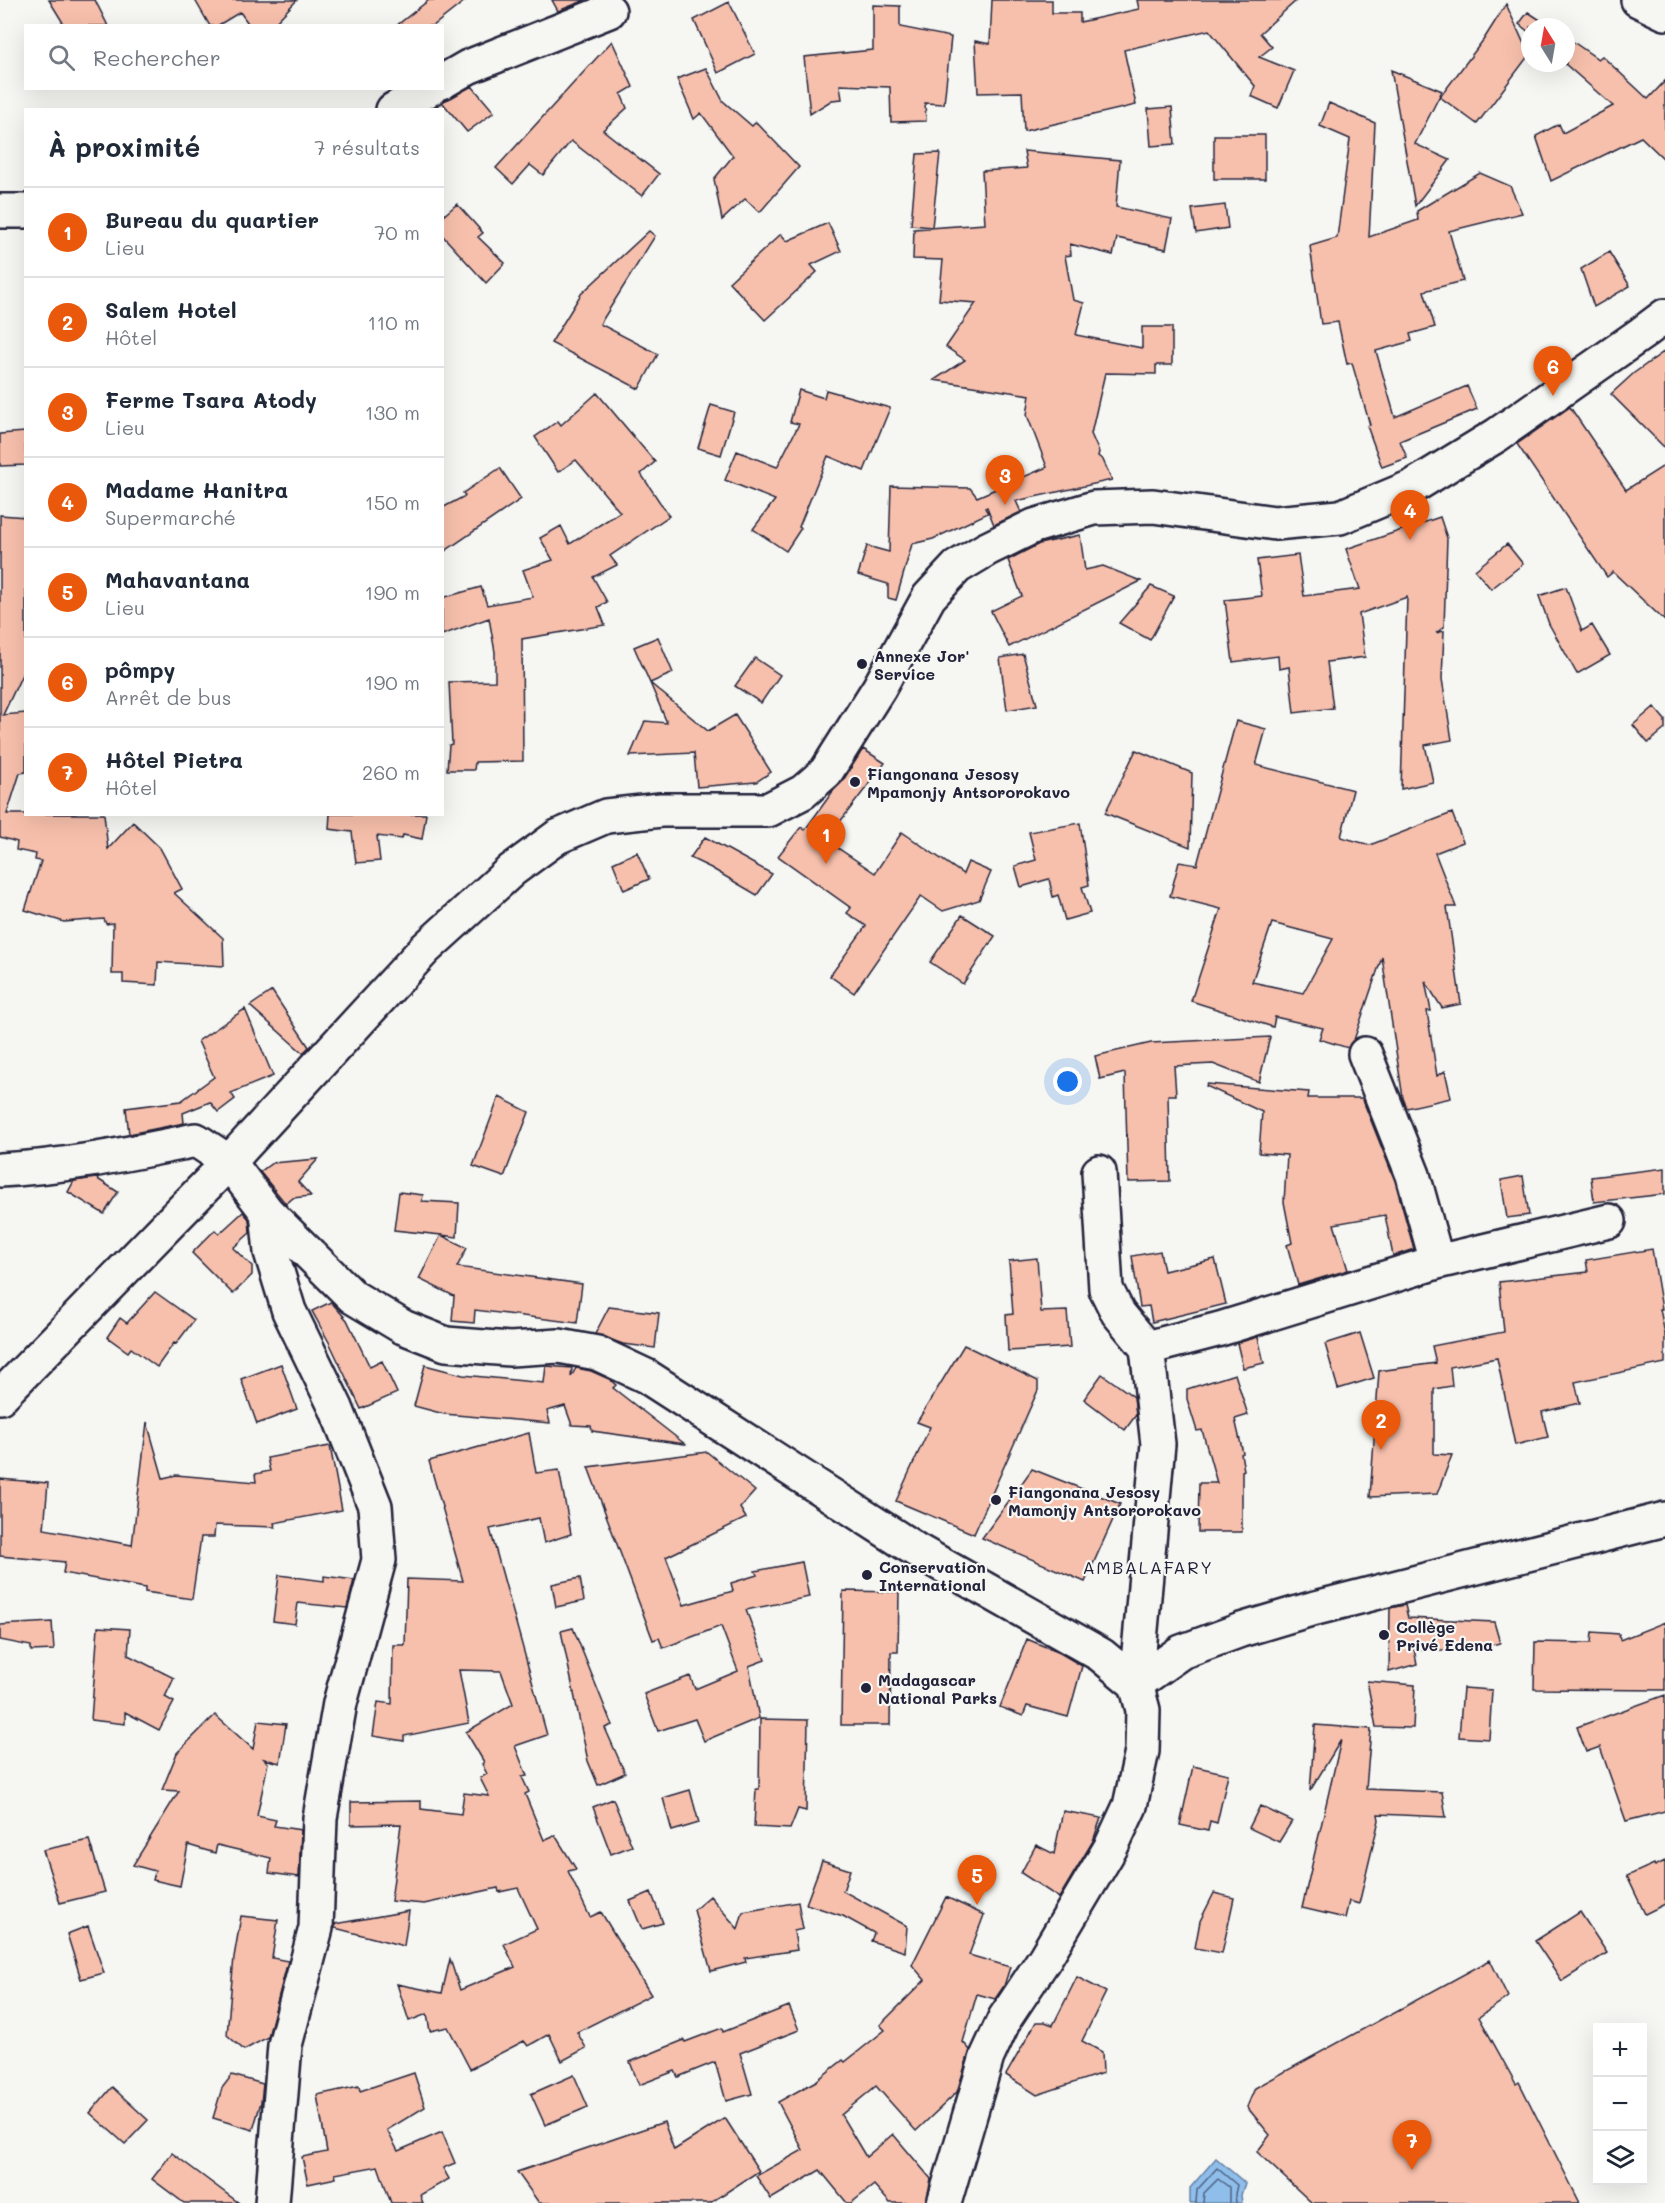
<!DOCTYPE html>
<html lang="fr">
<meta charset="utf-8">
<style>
body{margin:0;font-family:Mali,sans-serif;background:#f2f2f3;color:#1f2937}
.controls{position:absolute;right:18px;bottom:18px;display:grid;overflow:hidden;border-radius:0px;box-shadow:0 6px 24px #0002}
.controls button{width:54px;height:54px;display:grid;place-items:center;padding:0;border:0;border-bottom:2px solid #e0e1e3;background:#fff;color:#1f2937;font:30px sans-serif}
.compass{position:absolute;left:1521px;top:18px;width:54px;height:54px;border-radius:50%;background:#fff;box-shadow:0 6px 24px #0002;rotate:349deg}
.you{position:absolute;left:1068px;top:1082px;width:21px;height:21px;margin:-15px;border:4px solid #fff;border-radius:50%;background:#1a73e8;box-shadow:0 0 0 9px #1a73e833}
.badge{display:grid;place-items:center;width:39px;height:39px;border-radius:50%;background:#ea580c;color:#fff;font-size:20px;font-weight:700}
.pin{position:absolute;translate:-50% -50px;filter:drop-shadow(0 2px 3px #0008)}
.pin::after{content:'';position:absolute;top:32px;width:21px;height:18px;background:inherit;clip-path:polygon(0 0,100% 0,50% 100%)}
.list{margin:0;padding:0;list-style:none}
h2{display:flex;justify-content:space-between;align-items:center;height:78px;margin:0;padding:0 24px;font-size:26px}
h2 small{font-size:20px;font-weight:400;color:#747a83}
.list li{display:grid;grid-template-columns:39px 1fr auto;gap:18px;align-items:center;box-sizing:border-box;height:90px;padding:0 24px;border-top:2px solid #e0e1e3}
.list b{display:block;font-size:22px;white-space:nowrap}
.list p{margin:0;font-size:20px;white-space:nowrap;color:#747a83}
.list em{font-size:20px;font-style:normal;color:#747a83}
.icon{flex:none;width:33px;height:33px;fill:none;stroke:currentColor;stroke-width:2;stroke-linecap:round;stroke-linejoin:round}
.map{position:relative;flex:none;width:1665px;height:2203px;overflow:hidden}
.search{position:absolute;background:#fff;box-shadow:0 6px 24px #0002;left:24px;top:24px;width:420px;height:66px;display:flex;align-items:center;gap:15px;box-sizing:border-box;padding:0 21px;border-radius:0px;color:#747a83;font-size:22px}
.panel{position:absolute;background:#fff;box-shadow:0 6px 24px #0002;left:24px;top:108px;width:420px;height:708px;border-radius:0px}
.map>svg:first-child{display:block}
.water{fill:#8fbeea;stroke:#6380a4;stroke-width:1.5}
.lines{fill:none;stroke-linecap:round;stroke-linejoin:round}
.shore{stroke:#4e6081;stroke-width:1.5}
.building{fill:#f7c0ac;stroke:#22223b;stroke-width:1.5;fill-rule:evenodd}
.street-casing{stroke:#22223b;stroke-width:38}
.secondary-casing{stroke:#22223b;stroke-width:38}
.street{stroke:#f6f6f2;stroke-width:33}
.secondary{stroke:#f6f6f2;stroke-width:33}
.poi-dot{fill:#22223b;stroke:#f6f6f2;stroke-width:2}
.labels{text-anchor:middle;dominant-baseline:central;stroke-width:4.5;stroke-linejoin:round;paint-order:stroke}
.poi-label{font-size:16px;font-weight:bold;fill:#22223b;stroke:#f6f6f2;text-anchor:start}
.neighbourhood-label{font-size:18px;letter-spacing:1.5px;fill:#22223b;stroke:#f6f6f2}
</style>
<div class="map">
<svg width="1665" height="2203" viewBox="0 0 1665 2203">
<rect width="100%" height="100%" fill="#f6f6f2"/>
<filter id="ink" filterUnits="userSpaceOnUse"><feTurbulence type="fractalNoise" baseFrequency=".0167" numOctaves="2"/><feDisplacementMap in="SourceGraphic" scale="12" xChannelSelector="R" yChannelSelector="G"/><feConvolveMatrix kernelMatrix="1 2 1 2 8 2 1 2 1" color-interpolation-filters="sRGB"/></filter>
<g filter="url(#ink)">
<path class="water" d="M1216 2158 1245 2183 1241 2195 1242 2203H1190V2188Z"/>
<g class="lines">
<path class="shore" d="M1196 2203 1197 2190 1217 2168 1237 2185 1235 2194 1236 2203
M1203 2203 1204 2193 1218 2179 1229 2187V2203"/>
</g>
<path class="building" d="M49 0H95L108 26H65Z
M195 0H297L272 26H250L240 12 217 26H210Z
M429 0H466L433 26H396Z
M552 0H586L558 11Z
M992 0H1052V13H1080V22L1139 9 1137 0H1297L1260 33 1272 47 1259 57 1294 71 1278 108 1251 96 1255 86 1209 30 1124 50 1136 105 1024 131 1022 92 978 93 975 41 990 44Z
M729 2 755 54 718 73 694 20Z
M1506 4 1529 55 1477 124 1440 97 1484 39Z
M873 5 900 6V27L951 37 944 104 925 103 926 121 891 122 890 87 840 85 842 99 832 100 810 114 804 57 873 50Z
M1528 12 1551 27H1530V33L1519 24Z
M1566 37 1598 59 1602 56 1648 99 1665 81V160L1641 137 1551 181 1536 136 1559 124 1563 133 1613 106 1564 63H1566Z
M612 41 633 87 621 94 627 108 603 130 659 174 642 196 571 141 543 175 530 165 513 184 496 168Z
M706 68 723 101 752 126 756 122 799 167 760 212 745 199 722 220 714 179 733 156 701 113 694 119 677 79Z
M1391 70 1442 91 1415 144 1450 160 1415 206Z
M472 86 494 112 467 132 442 102Z
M1329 103 1375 123 1369 237 1418 220 1417 211 1480 173 1510 186 1522 213 1449 231 1463 281 1424 291 1435 327 1410 334 1412 341 1376 351 1395 417 1467 386 1477 409 1400 441 1407 458 1382 467 1367 426 1370 425 1352 363 1347 364 1338 322 1321 324 1310 246 1337 238 1350 139 1320 126Z
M1172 107 1175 144 1151 146 1148 109Z
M1214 135H1265V179H1214Z
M1024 151 1120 160 1116 207 1172 219 1166 249 1117 238 1113 255 1070 244 1071 255 1065 256 1073 300 1084 303 1076 335 1142 348V327H1172V365H1156V374L1105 373 1091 434 1099 452 1098 456 1103 460 1112 480 1016 501 1021 512 994 525 987 507 985 508 988 513 933 539 912 544 896 600 888 598V584L858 575 867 546 889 552 891 486 970 488 977 497 1047 467 1027 415 1030 395 934 380 965 360 946 347 976 303 939 300 943 260 913 259 914 229 985 224 982 171 1027 168Z
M940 153 932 227 911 225 917 154Z
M457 204 483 233 478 237 505 263 486 283 442 235V217Z
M1225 205 1228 228 1196 233 1192 209Z
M828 223 841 251 811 265 817 272 765 320 729 282 781 234 787 241Z
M649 231 655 236 600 324 658 354 639 389 551 343 581 294Z
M1609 252 1630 286 1594 307 1581 269Z
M1665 351V448L1611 394 1634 373Z
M799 390 824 398 826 390 890 408 864 471 828 456 799 527 801 528 786 551 753 529 775 500 725 480 737 451 777 467 799 424 790 422Z
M597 393 655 462 641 474 669 516 610 556 617 565 593 577 607 602 598 607 605 625 522 639 523 761 475 762 474 770H447L449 745 452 744 449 682 495 681V652L489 618 442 635V598L481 587 487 605 533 597 523 570 553 560 540 538 561 526 570 544 620 512 576 460 558 472 535 437 558 421 561 425Z
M711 405 734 412 721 455 698 448Z
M1570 407 1626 490 1665 465V621L1613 572 1607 577 1517 444Z
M25 432 26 465 0 466V434Z
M500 468 521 499 442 553V508L465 496 463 493Z
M0 515 26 517V666L3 715 26 713V772L20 773 7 814H104L108 849 133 822 160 848 182 889 174 893 223 938 224 966 158 962 157 985 123 983V974H112L113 923 106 924 104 919 64 922 25 910 41 861 35 860 36 854 16 850 17 842 0 837Z
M1440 517 1447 538 1444 627 1436 633 1444 631 1442 679 1452 740 1425 745 1433 782 1401 789 1407 597 1359 614 1365 657 1327 662 1333 708 1294 713 1289 667 1279 669 1278 656 1233 662 1225 600 1262 596 1257 560 1298 555 1304 596 1360 589 1346 549Z
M1080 535 1085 570 1103 566 1141 581 1009 647 991 611 1022 596 1008 560 1039 544Z
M1507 544 1523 564 1491 589 1475 570Z
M1151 586 1174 596 1150 640 1119 623Z
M1566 587 1582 631 1592 625 1610 655 1577 674 1549 624 1539 596Z
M658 637 673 673 650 683 634 647Z
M1023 654 1037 705 1007 710 1000 658Z
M755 658 780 675 761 703 735 686Z
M650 683 708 731 735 715 771 772 756 782 697 787 694 753 630 756 645 721 667 723Z
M1654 707 1665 720V729L1648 743 1633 725Z
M1236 721 1266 729 1256 765 1353 790 1341 837 1370 845 1452 813 1463 842 1435 853 1456 907H1447L1461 1004 1442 1008 1425 981 1431 1011H1427L1437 1076 1445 1071 1451 1098 1407 1108 1403 1098 1382 957 1354 1040 1348 1048 1319 1039 1323 1028 1275 1017 1273 1027 1191 1001 1221 909 1170 896 1179 862 1197 865ZM1272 923 1333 939 1303 993 1252 982Z
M863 749 885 763 826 840 875 873 902 832 963 874 968 862 991 872 979 900 943 911 921 896 854 993 830 976 866 926 847 913 851 908 778 856 801 827 805 830 833 791 842 782Z
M1136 750 1192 773 1190 847 1105 813Z
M330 814H426L422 839 403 835 402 839 377 836 380 861 356 863 352 832 329 829Z
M1080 823 1089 885 1082 887 1090 913 1065 920 1058 895 1053 897 1049 879 1021 887 1015 866 1036 860 1029 832Z
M705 837 772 874 757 895 711 868 690 858Z
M637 852 649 879 624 890 613 863Z
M962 915 995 936 963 984 930 962Z
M272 991 309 1047 303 1053 250 1006Z
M245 1009 273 1076 231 1093 235 1099 218 1112 210 1102 183 1113 184 1123 129 1134 126 1108 181 1101 214 1077 198 1041Z
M1270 1037 1259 1082 1213 1064 1174 1066 1176 1095H1168L1170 1181 1128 1182 1125 1073 1100 1079 1095 1056 1151 1043Z
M1207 1084 1309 1092 1308 1098H1362L1395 1181 1414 1249 1393 1256 1385 1215 1334 1224 1348 1270 1298 1285 1287 1245 1292 1243 1284 1202 1287 1155 1259 1153 1262 1112 1206 1086Z
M499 1097 529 1112 504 1177 473 1166Z
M318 1159 298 1182 311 1196 293 1198 286 1204 260 1172 272 1163Z
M1665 1168V1194L1594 1202 1591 1177Z
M1523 1176 1529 1215 1507 1218 1501 1180Z
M96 1178 118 1192 104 1214 68 1192 74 1181Z
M399 1192 423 1195 422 1201 459 1203 457 1237 441 1235 467 1248 457 1267 582 1284 577 1323 475 1310 474 1323 452 1321 454 1296 419 1279 441 1235 394 1230Z
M243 1212 249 1219 250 1233 233 1248 252 1266V1275L233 1294 192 1253 215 1230 219 1234Z
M1652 1249 1662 1309H1660L1665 1334V1363L1575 1382 1580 1403 1542 1412 1548 1437 1515 1445 1497 1358 1450 1367 1452 1386 1434 1389V1454L1452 1455 1437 1494 1370 1497 1379 1371 1436 1363 1432 1346 1504 1332 1499 1282 1588 1272 1586 1260Z
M1160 1251 1164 1271 1215 1259 1226 1304 1152 1322 1149 1306 1140 1307 1132 1256Z
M1037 1258 1041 1312 1067 1311 1070 1347 1008 1351 1006 1315 1013 1314 1009 1261Z
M155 1292 194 1320 176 1344 174 1343 157 1367 131 1348 128 1352 107 1337 120 1318 127 1323Z
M331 1302 347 1320 370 1367 382 1361 397 1393 361 1409 330 1344 312 1311Z
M609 1307 659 1313 655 1348 623 1344 595 1334Z
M1360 1333 1374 1378 1338 1389 1325 1344Z
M1258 1337 1264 1363 1243 1368 1237 1343Z
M964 1345 1038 1381V1390L974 1534 896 1501 930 1427 917 1422Z
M281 1364 297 1409 257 1424 241 1379Z
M425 1365 463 1375 544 1383 546 1366 572 1368 571 1377 576 1368 591 1371 609 1379 616 1385 613 1388 685 1444 592 1431 591 1426 572 1425 565 1406 547 1411 550 1423 444 1414 414 1406Z
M1102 1374 1134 1397 1136 1415 1125 1430 1084 1399Z
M1235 1374 1248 1415 1235 1419 1243 1453 1241 1454 1244 1470 1242 1471V1532H1198L1199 1483H1217L1202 1430 1197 1431 1187 1399V1389Z
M147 1422 163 1478 176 1475 256 1482 255 1474 270 1471 267 1458 330 1446 342 1510 274 1523 275 1527 215 1525 214 1537H201L192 1599 145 1592V1588L63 1573 65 1562 0 1556V1479L48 1483 44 1529 132 1545Z
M529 1433 536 1473 559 1470 571 1534 544 1543 539 1518 490 1529 547 1735 515 1746 527 1776 522 1777 529 1792 525 1794 544 1840 555 1835 576 1869 568 1871 590 1917 601 1912 651 1995 577 2032 586 2048 562 2061 549 2034 528 2046 524 2041 470 2069 448 2027 430 2031 427 2014 409 2021 397 1984 442 1993 450 1959 460 1990 515 1967 504 1944 537 1929 518 1888 499 1892 498 1888 424 1904 391 1901 401 1824 351 1825V1802L421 1801V1809L461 1814 464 1793 489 1796 480 1778 487 1774 482 1764 484 1762 466 1732 513 1704 501 1671 459 1670 469 1723 404 1736V1741L373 1736 378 1702 392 1704 393 1645H405L407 1579 463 1581 429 1461Z
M707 1452 755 1491 740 1508 746 1518 666 1557 684 1605 733 1591 731 1583 757 1575 755 1571 802 1562 809 1597 746 1610 765 1660 749 1666 759 1718 704 1741 695 1719 658 1731 644 1694 690 1676 695 1689 738 1671 721 1626 663 1648 659 1638 653 1640 588 1467Z
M1032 1469 1120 1504 1085 1582 982 1538Z
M279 1575 324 1581V1576L354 1580 347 1608 298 1603 295 1624 273 1621Z
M580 1578 584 1601 556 1607 552 1584Z
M843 1591 899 1592 898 1652H891L890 1725H841Z
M1405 1605 1408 1618 1494 1622 1500 1643 1466 1651 1414 1649 1417 1664 1389 1672 1390 1608Z
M52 1622 54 1650 31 1651V1646L0 1640V1625Z
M1665 1622V1690L1534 1689 1535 1642 1591 1643 1592 1632 1619 1634 1620 1640Z
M98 1627 130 1629 128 1655 174 1678 165 1697 174 1702 159 1730 125 1712V1724L91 1720Z
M573 1628 612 1725 605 1728 625 1773 598 1785 588 1761 561 1631Z
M1027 1639 1060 1653 1082 1666 1068 1717 1027 1706 1023 1716 1000 1707Z
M1367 1681 1415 1685 1413 1728 1376 1727Z
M1463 1688 1492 1690 1489 1739 1459 1737Z
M1665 1695V1811L1626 1821 1600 1747 1586 1752 1577 1727Z
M215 1715 253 1749 258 1721 286 1724 280 1763 264 1759 268 1763 257 1816 276 1820 274 1826 301 1830 299 1877 269 1873 271 1858 217 1845 215 1853 188 1845 180 1886 153 1880 155 1871 133 1865 179 1791 162 1790 177 1753Z
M760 1719 808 1720 806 1811 798 1809 790 1829 754 1827 756 1789H759Z
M1315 1725 1371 1729 1366 1789 1442 1792 1446 1817 1378 1814 1379 1820 1359 1904 1349 1901 1345 1918 1302 1908 1341 1740 1310 1791Z
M1193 1766 1228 1774 1217 1823 1210 1821 1208 1831 1180 1825Z
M690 1790 699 1823 672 1831 663 1798Z
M613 1799 632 1846 611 1854 593 1807Z
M1260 1806 1292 1821 1279 1842 1249 1828Z
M1063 1811 1101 1818 1093 1841 1059 1898 1021 1873 1036 1845 1054 1854Z
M89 1840 105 1892 60 1903 43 1850Z
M822 1861 850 1870 843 1891 907 1926 905 1952 871 1941 874 1933 843 1916 806 1904Z
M1665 1861V1904L1645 1914 1627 1876 1654 1864 1655 1866Z
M651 1892 663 1923 642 1929 630 1901Z
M1214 1893 1234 1898 1222 1953 1195 1948 1200 1921Z
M710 1896 738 1929 743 1912 798 1902 803 1929 794 1931 797 1950 745 1958 746 1962 711 1971 694 1910Z
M946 1897 984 1915 969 1955 1010 1967 1004 1986 995 1999 977 1994 963 2042 970 2050 957 2092 916 2131 876 2086 841 2115 866 2157 893 2134 931 2179 926 2203H890L874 2185 851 2203H847L820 2170 771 2199 756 2176 803 2150 778 2102 816 2081 843 2060 845 2062 885 2030 880 2025 925 1980 912 1965Z
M409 1911 404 1946 335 1928V1924Z
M1580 1912 1607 1953 1562 1981 1535 1941Z
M241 1916 278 1920 272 1958 288 1961 268 2037 244 2050 227 2035 234 1957Z
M88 1926 104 1973 81 1979 67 1934Z
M1490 1960 1508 1997 1479 2017 1516 2084 1519 2082 1580 2203H1312L1257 2152 1270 2135 1247 2107 1255 2088Z
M1077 1977 1106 1992 1082 2041 1102 2052 1103 2073 1037 2095 1006 2075 1036 2022H1045L1053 2025Z
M789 2006 799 2030 740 2053 752 2094 726 2101 715 2062 678 2077 675 2071 639 2085 630 2062 684 2040 685 2042 722 2028 723 2032Z
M414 2073 425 2107 387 2130 398 2151 442 2132 455 2163 443 2168 449 2179 420 2195 423 2203H391L378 2166 335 2174 336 2178 308 2184 302 2157 327 2152 317 2095 359 2086 360 2091Z
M232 2075 263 2084 261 2102 253 2130 213 2118 222 2088Z
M574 2075 588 2107 545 2125 531 2094Z
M112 2087 148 2120 125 2144 90 2113Z
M725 2118 759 2171 710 2203H539L517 2172 664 2122 674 2150Z
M172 2153 239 2203H184L152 2179Z"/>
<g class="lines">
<g class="street-casing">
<path id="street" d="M1638 0 1665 13
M442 82 468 67 609 11
M393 110 431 88
M0 211H26
M1365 1054 1413 1175 1437 1262
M0 1170C66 1167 131 1153 196 1140L229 1162 267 1212 353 1297 403 1327 446 1344 510 1349 559 1346 597 1353 646 1376 916 1550 1101 1655 1136 1684
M267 1212 271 1252 289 1311 336 1408 375 1506 379 1560 340 1703 320 1818 316 1928 285 2045 272 2203
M1147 1348 1220 1329 1437 1262 1609 1221
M1136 1684 1181 1652 1241 1630 1308 1610 1665 1519
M944 2203 987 2057 1005 2018 1045 1958 1111 1847 1130 1806 1142 1751 1143 1710 1136 1684 1158 1444 1147 1348 1118 1313 1106 1289 1099 1172"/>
</g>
<g class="secondary-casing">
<path id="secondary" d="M0 1397 229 1162 425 949 512 870 557 837 606 816 661 810H768L803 792 826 772 879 688 929 597 957 567 987 549 1034 526 1094 508 1153 506 1275 523 1340 517 1412 487 1497 435 1641 334 1665 316"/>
</g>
<use href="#street" class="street"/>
<use href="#secondary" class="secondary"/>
</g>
</g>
<g class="poi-dot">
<circle cx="862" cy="664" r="6"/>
<circle cx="855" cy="782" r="6"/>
<circle cx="996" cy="1500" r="6"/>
<circle cx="867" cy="1575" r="6"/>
<circle cx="1384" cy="1635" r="6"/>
<circle cx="866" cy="1688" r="6"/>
</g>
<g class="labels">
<g class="poi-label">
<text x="874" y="655">Annexe Jor'<tspan x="874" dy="18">Service</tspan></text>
<text x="867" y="773">Fiangonana Jesosy<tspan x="867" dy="18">Mpamonjy Antsororokavo</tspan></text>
<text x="1008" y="1491">Fiangonana Jesosy<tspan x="1008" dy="18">Mamonjy Antsororokavo</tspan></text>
<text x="879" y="1566">Conservation<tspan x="879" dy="18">International</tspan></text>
<text x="1396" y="1626">Collège<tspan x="1396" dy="18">Privé Edena</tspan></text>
<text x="878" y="1679">Madagascar<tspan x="878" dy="18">National Parks</tspan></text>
</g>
<g class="neighbourhood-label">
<text x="1148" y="1567">AMBALAFARY</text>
</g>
</g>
</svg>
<div class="controls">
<button>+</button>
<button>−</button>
<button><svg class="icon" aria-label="layers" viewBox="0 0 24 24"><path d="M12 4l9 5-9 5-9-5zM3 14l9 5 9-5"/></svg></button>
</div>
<svg class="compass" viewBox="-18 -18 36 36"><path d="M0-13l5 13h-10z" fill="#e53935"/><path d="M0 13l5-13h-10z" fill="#747a83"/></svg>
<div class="you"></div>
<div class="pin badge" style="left:826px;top:864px">1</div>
<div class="pin badge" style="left:1381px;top:1450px">2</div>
<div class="pin badge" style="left:1005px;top:505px">3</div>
<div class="pin badge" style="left:1410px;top:540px">4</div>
<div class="pin badge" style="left:977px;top:1905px">5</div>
<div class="pin badge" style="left:1553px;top:396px">6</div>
<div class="pin badge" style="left:1412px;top:2170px">7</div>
<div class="search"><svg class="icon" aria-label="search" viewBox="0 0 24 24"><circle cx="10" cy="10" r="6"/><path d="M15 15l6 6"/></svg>Rechercher</div>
<section class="panel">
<h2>À proximité<small>7 résultats</small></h2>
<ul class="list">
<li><span class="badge">1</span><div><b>Bureau du quartier</b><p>Lieu</p></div><em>70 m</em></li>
<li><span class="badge">2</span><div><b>Salem Hotel</b><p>Hôtel</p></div><em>110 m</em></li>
<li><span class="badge">3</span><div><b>Ferme Tsara Atody</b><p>Lieu</p></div><em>130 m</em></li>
<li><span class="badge">4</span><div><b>Madame Hanitra</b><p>Supermarché</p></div><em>150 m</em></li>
<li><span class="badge">5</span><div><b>Mahavantana</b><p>Lieu</p></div><em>190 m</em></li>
<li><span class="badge">6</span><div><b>pômpy</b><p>Arrêt de bus</p></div><em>190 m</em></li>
<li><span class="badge">7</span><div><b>Hôtel Pietra</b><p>Hôtel</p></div><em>260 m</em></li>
</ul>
</section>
</div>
